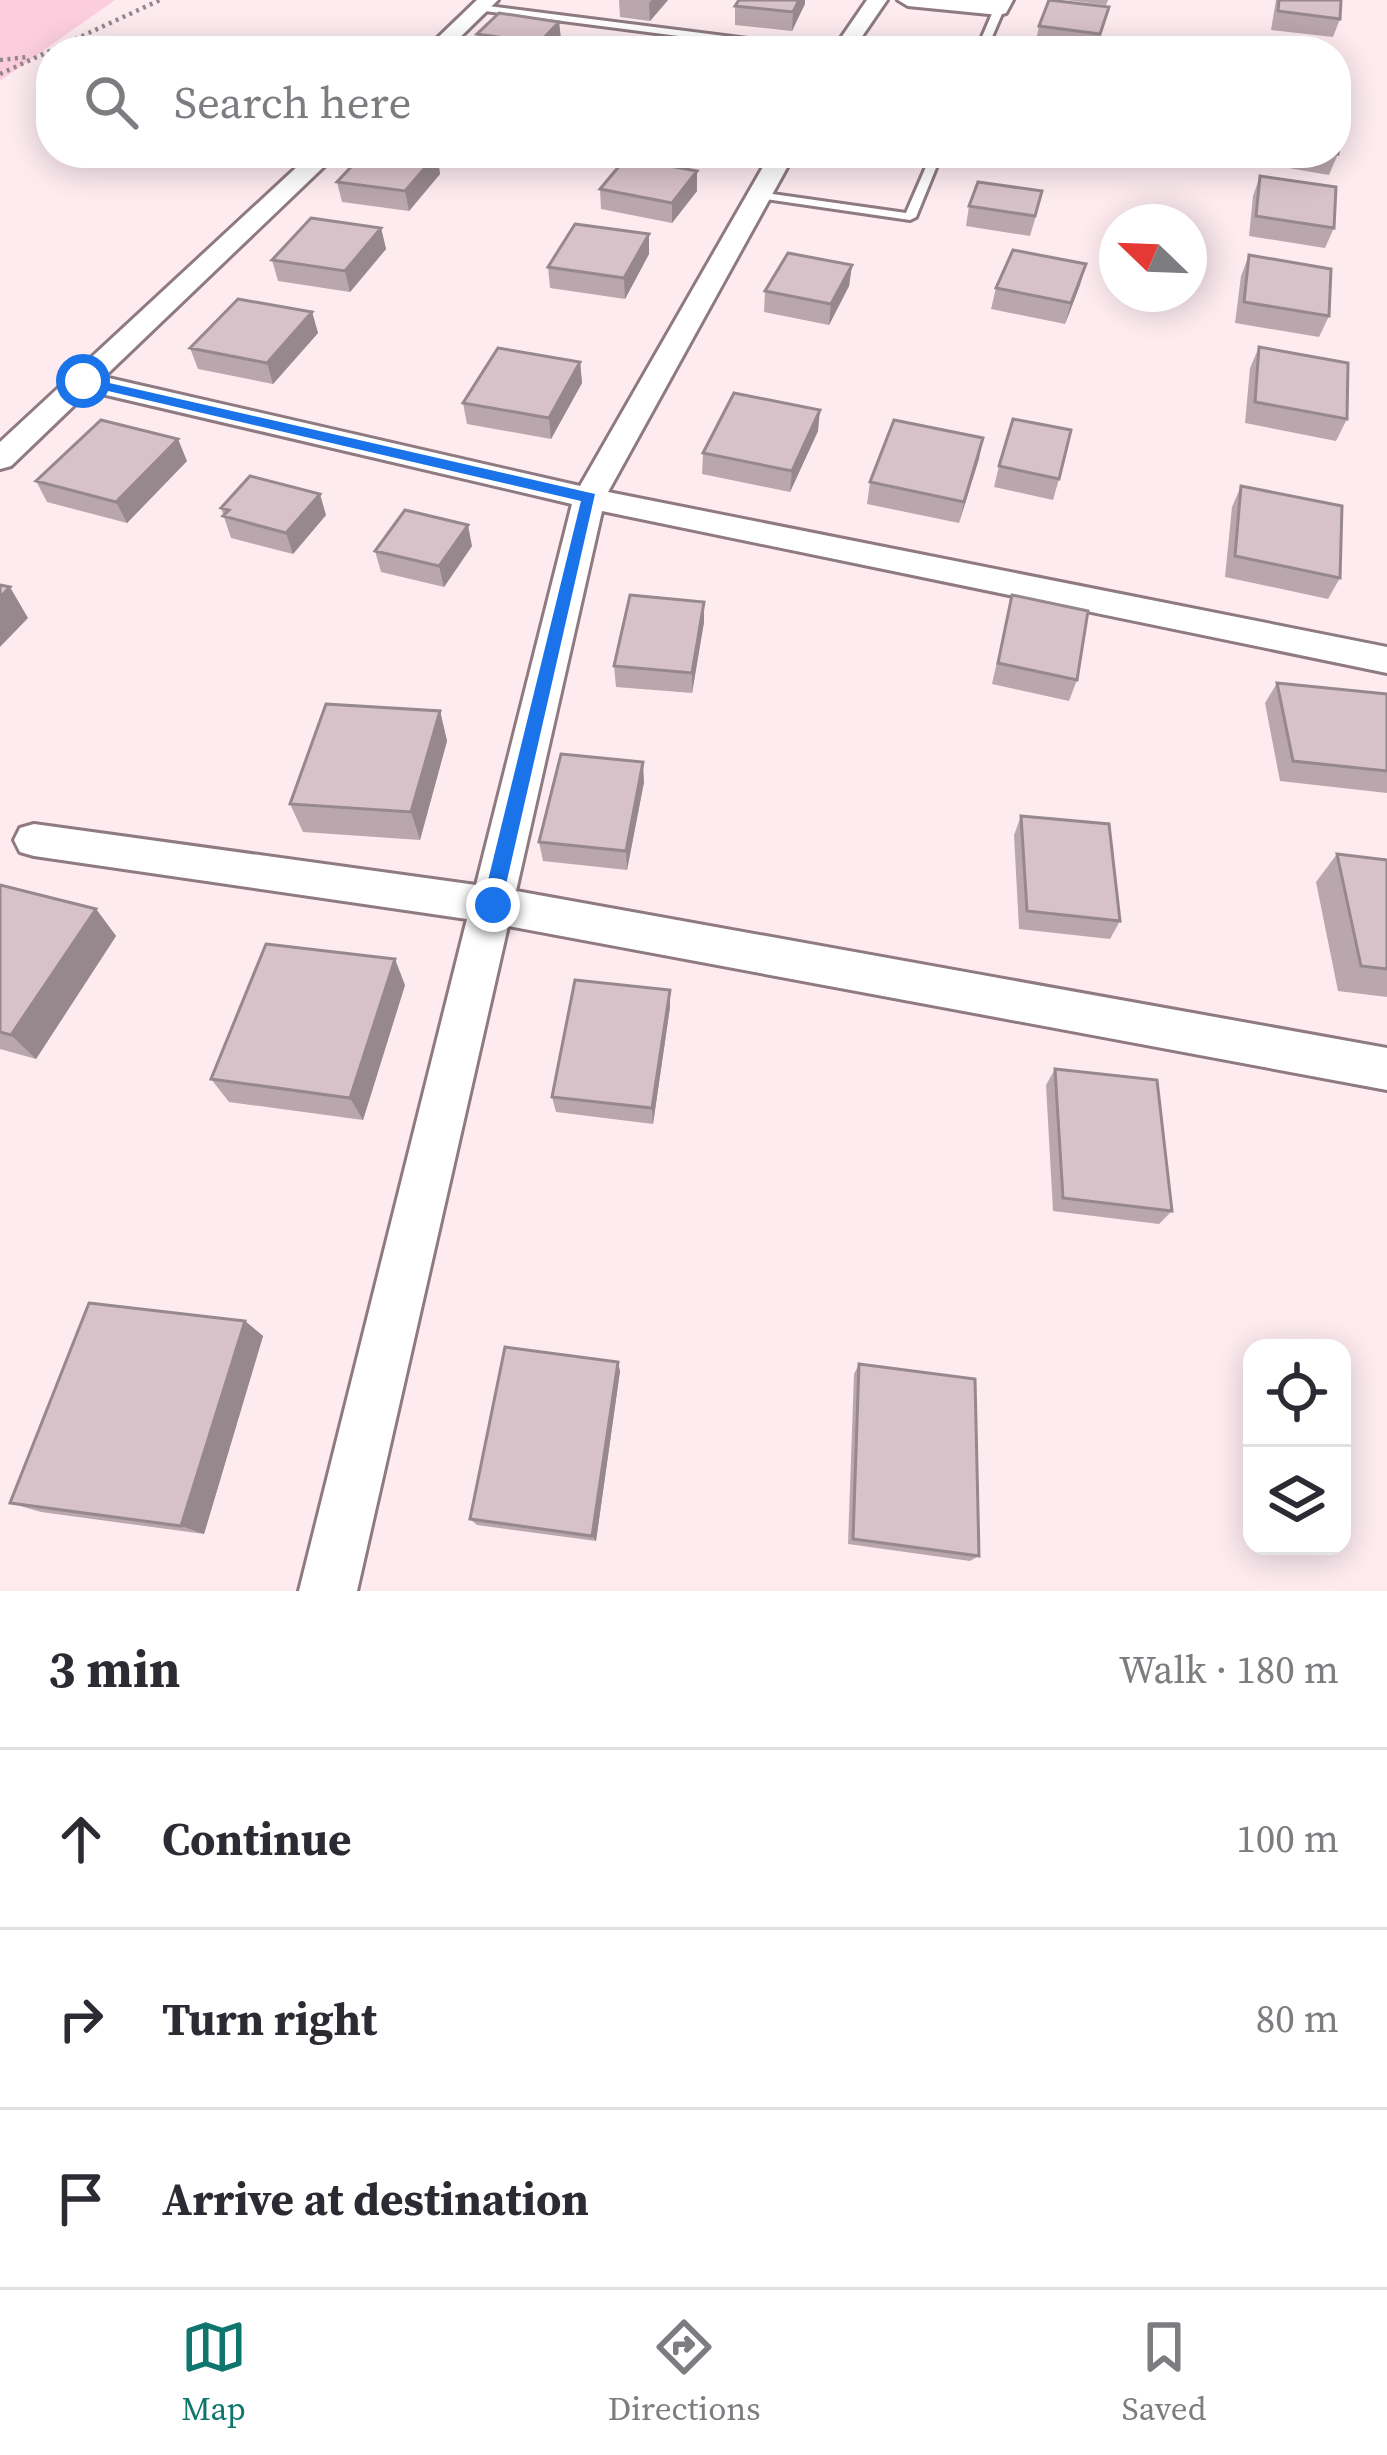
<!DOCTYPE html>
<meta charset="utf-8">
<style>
body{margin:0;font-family:"Source Serif 4",serif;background:#f7f7f7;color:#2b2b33}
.controls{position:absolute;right:36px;bottom:36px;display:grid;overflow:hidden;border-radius:24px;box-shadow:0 6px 30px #0003}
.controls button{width:108px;height:108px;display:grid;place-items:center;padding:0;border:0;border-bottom:3px solid #e1e1e2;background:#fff;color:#2b2b33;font:60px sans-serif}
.compass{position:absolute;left:1099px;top:204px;width:108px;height:108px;border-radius:50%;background:#fff;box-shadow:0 6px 30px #0003;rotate:293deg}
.stop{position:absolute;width:36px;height:36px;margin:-27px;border:9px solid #1a73e8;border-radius:50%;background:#fff}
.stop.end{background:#1a73e8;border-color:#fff;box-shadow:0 3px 12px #0008}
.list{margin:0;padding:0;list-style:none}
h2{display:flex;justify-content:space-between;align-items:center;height:156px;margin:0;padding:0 48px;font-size:51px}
h2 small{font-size:39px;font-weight:400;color:#7c7c81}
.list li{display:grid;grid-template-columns:78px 1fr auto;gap:36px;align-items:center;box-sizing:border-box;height:180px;padding:0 48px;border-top:3px solid #e1e1e2}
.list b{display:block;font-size:45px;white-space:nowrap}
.list em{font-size:39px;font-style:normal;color:#7c7c81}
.icon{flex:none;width:66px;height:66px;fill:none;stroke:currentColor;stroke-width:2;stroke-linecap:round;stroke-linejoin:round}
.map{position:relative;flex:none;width:1387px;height:1591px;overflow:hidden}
.search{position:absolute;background:#fff;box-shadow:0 6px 30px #0003;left:36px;right:36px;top:36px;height:132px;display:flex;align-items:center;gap:30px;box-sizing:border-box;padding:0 42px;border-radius:48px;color:#7c7c81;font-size:45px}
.sheet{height:696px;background:#fff}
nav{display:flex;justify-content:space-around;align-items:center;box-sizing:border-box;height:168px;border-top:3px solid #e1e1e2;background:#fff;font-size:33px;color:#7c7c81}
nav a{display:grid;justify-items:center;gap:6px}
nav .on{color:#0f766e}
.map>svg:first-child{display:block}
.green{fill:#fccedd}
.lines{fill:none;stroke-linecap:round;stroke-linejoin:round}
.service-casing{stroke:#8e7a80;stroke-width:6}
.minor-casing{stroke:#8e7a80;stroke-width:6}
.path{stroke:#94878b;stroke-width:4.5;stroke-dasharray:3 4.5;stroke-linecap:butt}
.service{fill:#fff;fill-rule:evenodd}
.minor{fill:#fff;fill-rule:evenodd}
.wall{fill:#baa7ad}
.shaded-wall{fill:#97888d}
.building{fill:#d8c2c9;stroke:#97888d;stroke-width:3}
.route{fill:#1a73e8}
</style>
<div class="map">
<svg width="1387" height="1591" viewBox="0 0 1387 1591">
<rect width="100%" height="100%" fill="#fdebf0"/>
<path class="green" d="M0 0H115L0 81Z"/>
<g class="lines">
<g class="service-casing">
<path id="service" d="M480 5 819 48 824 51H796L477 10Z
M999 6 1004 9 986 51H976L994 9Z
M932 153H942L916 217 910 220 759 198 753 195 759 192 906 213Z"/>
</g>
<g class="minor-casing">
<path id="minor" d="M477 0H498L446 51H424Z
M867 0H887L852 51H832Z
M898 0H1013L1006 13 999 15 908 6Z
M312 153H338L104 377 580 486 771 153H795L608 492 1387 647V673L602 511 516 891 1387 1048V1090L508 926 357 1591H299L467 919 34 856 20 852 14 840 20 828 34 824 476 885 572 504 89 391 11 466 0 469V442Z"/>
</g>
<path class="path" d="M0 60 28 57
M0 74 160 0"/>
<use href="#service" class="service"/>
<use href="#minor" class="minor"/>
</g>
<path class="wall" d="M619 0H668L650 21 620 17Z
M739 0H805L792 31 735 25V6Z
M1066 0H1108L1106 5Z
M1276 0H1341L1340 19 1333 37 1271 30Z
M559 22 561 40 551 51H479L477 34Z
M1039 26H1104L1096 51H1031L1035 45Z
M1336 102 1344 124 1339 136 1338 154 1329 175 1271 165 1272 153H1336Z
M1003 153H1079L1076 165 1002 155Z
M437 154 440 174 409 211 342 202 337 182Z
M697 171V191L672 223 601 209 600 189Z
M1260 176 1334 228 1325 248 1249 236 1253 196Z
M969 206 1037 212 1030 236 966 226Z
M381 228 386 249 350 292 278 281 272 260Z
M649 234V254L625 299 550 288 548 267Z
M1249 255 1329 316 1319 337 1235 323 1241 276Z
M852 265 849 286 829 325 764 312 765 291Z
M1080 285 1065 324 991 309 996 288Z
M312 312 318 333 273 384 198 369 190 348Z
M1259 347 1347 419 1336 441 1245 423 1250 368Z
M580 362 582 383 551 439 467 424 463 403Z
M818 431 790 492 702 474 703 453Z
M983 438 959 523 867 504 870 482Z
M187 461 127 523 47 502 36 481Z
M999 466 1059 479 1053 500 994 487Z
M1241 486 1340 578 1328 599 1225 577 1232 507Z
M221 508 326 515 293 554 231 538Z
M472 546 444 587 381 572 375 551Z
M1012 595 1077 680 1069 701 992 684Z
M704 622 692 693 616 687 614 666Z
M1277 683 1387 694V793L1280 781 1265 703Z
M440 711 447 741 420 840 303 832 290 804Z
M644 782 627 870 543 861 539 842Z
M1021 816 1120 921 1110 939 1019 929 1014 835Z
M1337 854 1387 860V997L1338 991 1316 882Z
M0 885 96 909 116 936 36 1059 0 1049Z
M405 985 363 1120 229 1102 211 1079Z
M670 1007 653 1124 556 1112 552 1097Z
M1055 1069 1172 1211 1159 1224 1053 1211 1046 1085Z
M245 1321 263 1336 204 1534 41 1512 10 1503Z
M859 1364 979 1556 970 1561 848 1544 854 1374Z
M620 1371 596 1541 477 1525 470 1519Z"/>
<path class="shaded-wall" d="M652 0H668L650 21 649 3Z
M799 0H805V4L792 31 793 12Z
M559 22 561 40 551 51H540L539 43Z
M437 154 440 174 409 211 405 191Z
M697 171V191L672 223V203Z
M381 228 386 249 350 292 345 271Z
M649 234V254L625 299 624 278Z
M1086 264 1080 285 1065 324 1071 303Z
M852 265 849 286 829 325 831 304Z
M312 312 318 333 273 384 267 363Z
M580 362 582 383 551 439 549 418Z
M820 410 818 431 790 492 792 471Z
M983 438 979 459 959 523 964 502Z
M178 439 187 461 127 523 116 502Z
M320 494 326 515 293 554 286 533Z
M468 525 472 546 444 587 439 566Z
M10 587 28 618 0 647V597Z
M704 602V622L692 693V673Z
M440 711 447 741 420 840 411 812Z
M643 762 644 782 627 870 626 851Z
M96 909 116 936 36 1059 11 1035Z
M395 959 405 985 363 1120 350 1098Z
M670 990V1007L653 1124 652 1108Z
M245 1321 263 1336 204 1534 181 1526Z
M618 1362 620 1371 596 1541 592 1536Z"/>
<path class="building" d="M739 0H799L793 12 735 6Z
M1049 0 1109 7 1100 34 1039 26Z
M1279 0H1341L1340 19 1278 11Z
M499 13 559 22 539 43 477 34Z
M714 40 774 48 772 51H706Z
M1033 45 1079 51H1031Z
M1336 58 1340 59 1339 89H1336Z
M1336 102 1345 103 1344 124 1336 123Z
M1336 134 1339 135 1338 154 1328 153H1336Z
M364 153H432L437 154 405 191 337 182Z
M626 158 697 171 672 203 600 189Z
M1260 176 1336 187 1334 228 1256 216Z
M978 182 1042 191 1035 216 969 206Z
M311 218 381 228 345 271 272 260Z
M575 224 649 234 624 278 548 267Z
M1013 250 1086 264 1071 303 996 288Z
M788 253 852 265 831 304 765 291Z
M1249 255 1331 269 1329 316 1244 302Z
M238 299 312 312 267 363 190 348Z
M1259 347 1348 363 1347 419 1255 402Z
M498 348 580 362 549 418 463 403Z
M734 393 820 410 792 471 703 453Z
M1013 419 1071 430 1059 479 999 466Z
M101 420 178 439 116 502 36 481Z
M894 420 983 438 964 502 870 482Z
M250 476 320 494 286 533 223 516 229 510 221 508Z
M1241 486 1342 506 1340 578 1235 556Z
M405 510 468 525 439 566 375 551Z
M0 585 10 587 0 597Z
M630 595 704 602 692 673 614 666Z
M1012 595 1088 611 1077 680 998 663Z
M1277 683 1387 694V771L1293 761Z
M326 704 440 711 411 812 290 804Z
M561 754 643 762 626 851 539 842Z
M1021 816 1109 824 1120 921 1027 911Z
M1337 854 1387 860V969L1361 966Z
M0 885 96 909 11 1035 0 1032Z
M266 944 395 959 350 1098 211 1079Z
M575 980 670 990 652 1108 552 1097Z
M1055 1069 1157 1080 1172 1211 1063 1198Z
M89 1303 245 1321 181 1526 10 1503Z
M505 1347 618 1362 592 1536 470 1519Z
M859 1364 975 1379 979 1556 853 1539Z"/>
<path class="route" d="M83 377 595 494 500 911H486L482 905 581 501 78 384Z"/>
</svg>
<div class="controls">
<button><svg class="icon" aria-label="locate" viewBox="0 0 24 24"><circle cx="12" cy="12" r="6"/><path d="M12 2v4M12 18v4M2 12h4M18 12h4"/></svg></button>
<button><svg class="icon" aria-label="layers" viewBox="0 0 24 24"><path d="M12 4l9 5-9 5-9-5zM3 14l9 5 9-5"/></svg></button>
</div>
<svg class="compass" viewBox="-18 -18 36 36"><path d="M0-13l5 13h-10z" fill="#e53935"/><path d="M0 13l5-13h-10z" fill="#7c7c81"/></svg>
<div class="stop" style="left:83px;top:381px"></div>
<div class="stop end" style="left:493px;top:905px"></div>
<div class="search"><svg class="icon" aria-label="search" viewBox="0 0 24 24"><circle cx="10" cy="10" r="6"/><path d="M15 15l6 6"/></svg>Search here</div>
</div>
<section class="sheet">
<h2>3 min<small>Walk · 180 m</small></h2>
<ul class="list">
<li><svg class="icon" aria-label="ahead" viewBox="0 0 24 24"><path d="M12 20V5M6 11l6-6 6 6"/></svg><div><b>Continue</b></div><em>100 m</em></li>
<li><svg class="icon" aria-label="right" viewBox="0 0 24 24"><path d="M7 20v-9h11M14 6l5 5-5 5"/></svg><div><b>Turn right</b></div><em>80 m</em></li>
<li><svg class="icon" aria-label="arrive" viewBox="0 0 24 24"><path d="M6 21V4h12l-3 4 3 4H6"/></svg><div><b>Arrive at destination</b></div></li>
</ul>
</section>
<nav>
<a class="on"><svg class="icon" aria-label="map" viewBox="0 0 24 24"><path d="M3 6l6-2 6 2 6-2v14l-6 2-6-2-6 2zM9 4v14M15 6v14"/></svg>Map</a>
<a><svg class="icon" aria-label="directions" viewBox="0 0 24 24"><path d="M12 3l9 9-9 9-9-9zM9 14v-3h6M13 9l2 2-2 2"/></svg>Directions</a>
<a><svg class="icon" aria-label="saved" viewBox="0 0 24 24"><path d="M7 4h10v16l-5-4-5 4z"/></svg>Saved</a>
</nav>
